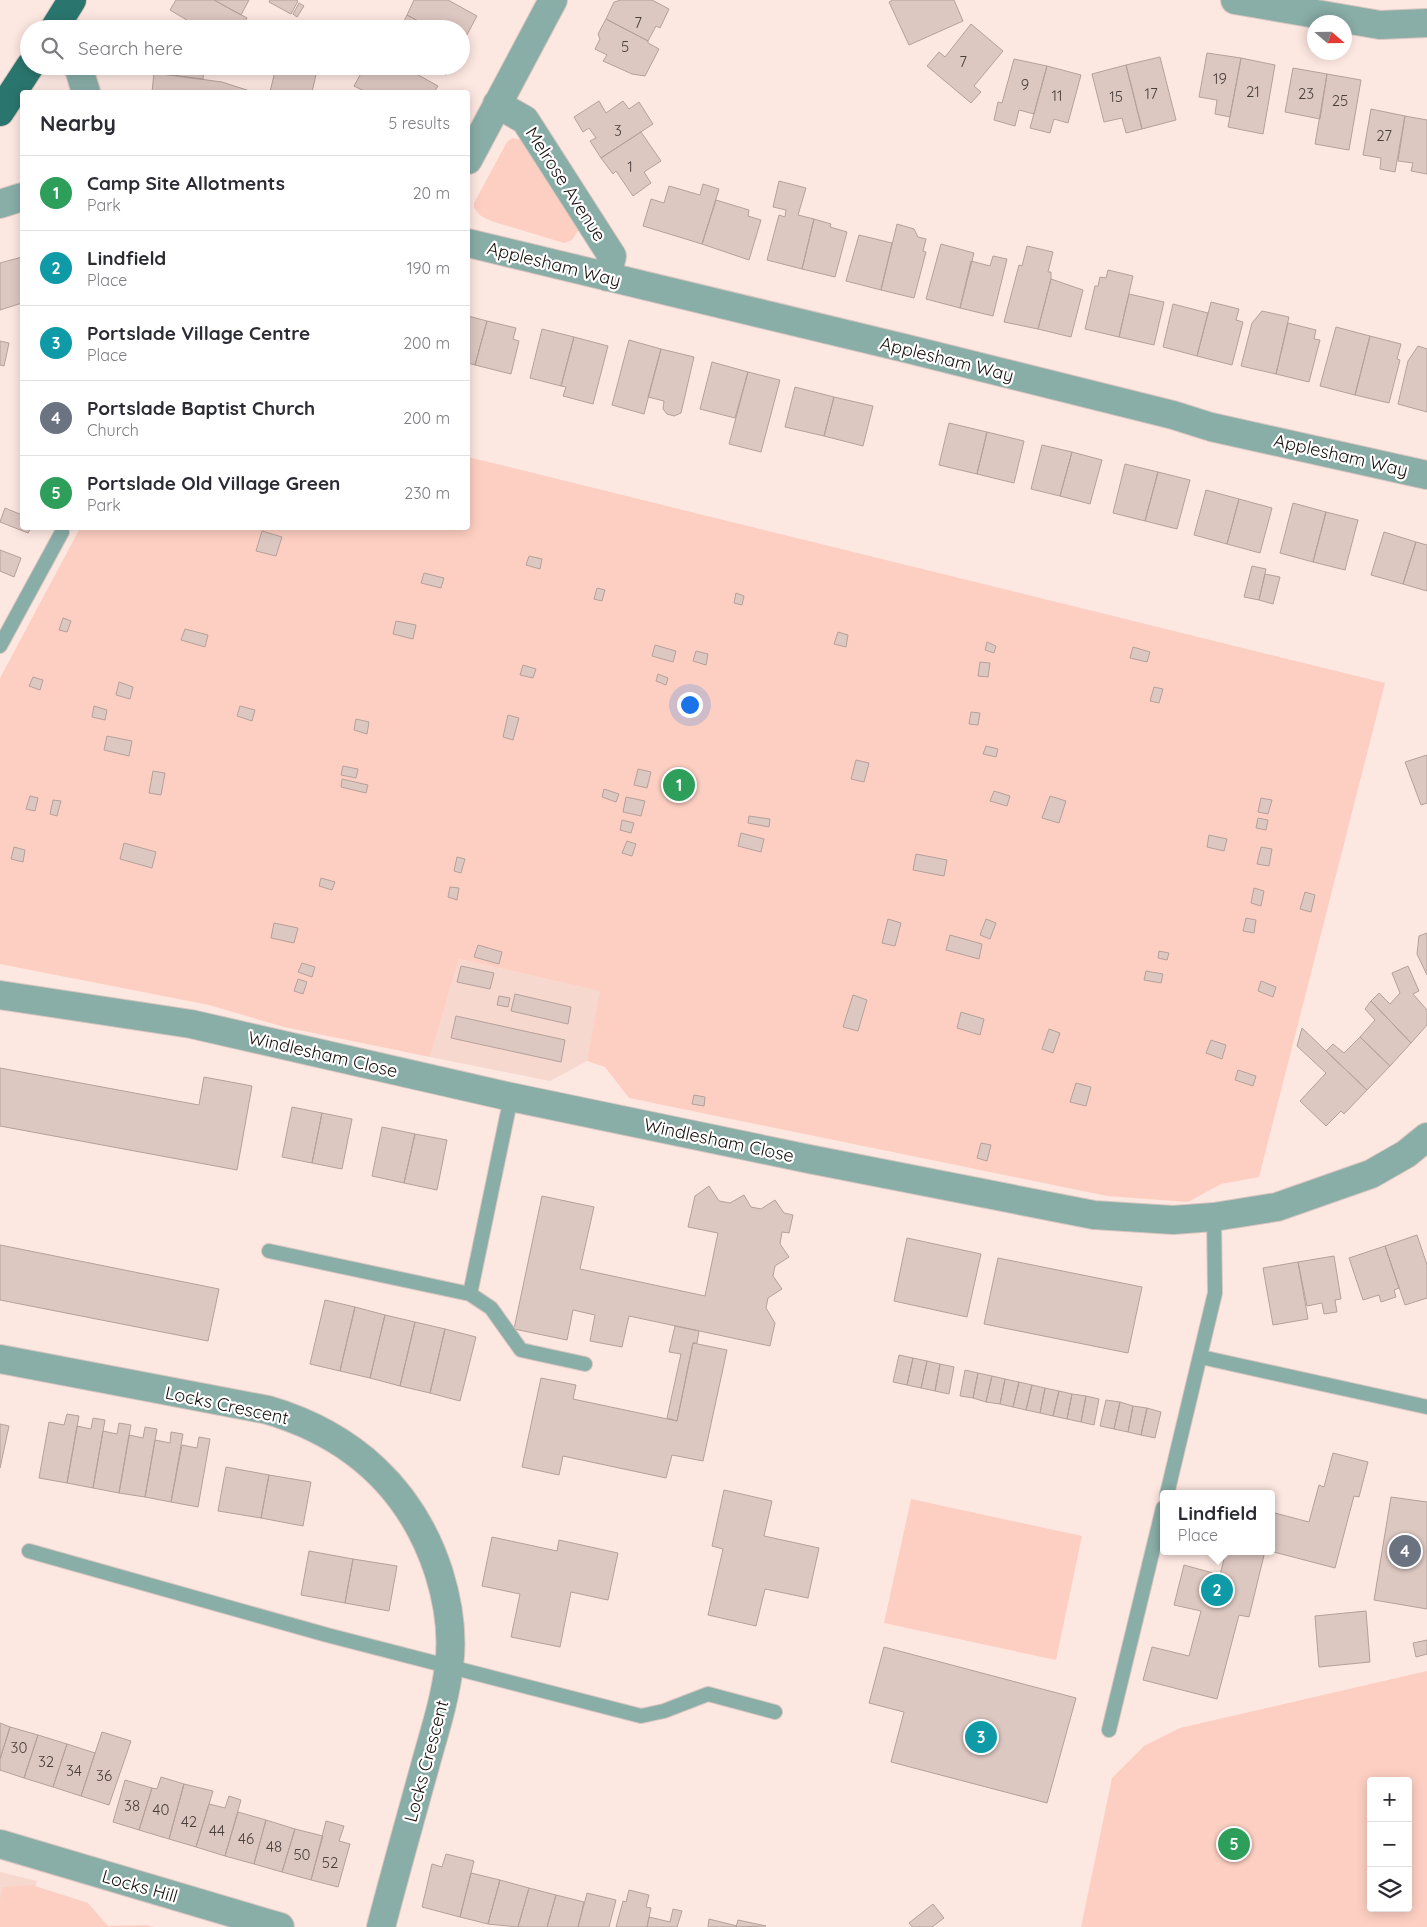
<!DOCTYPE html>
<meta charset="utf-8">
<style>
body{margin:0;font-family:Quicksand,sans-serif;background:#f2f2f3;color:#2b2b33}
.controls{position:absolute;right:15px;bottom:15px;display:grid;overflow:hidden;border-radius:5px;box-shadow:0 2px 12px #0003}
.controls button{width:45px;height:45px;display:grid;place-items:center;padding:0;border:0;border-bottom:1px solid #e1e1e2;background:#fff;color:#2b2b33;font:25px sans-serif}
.compass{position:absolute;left:1307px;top:15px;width:45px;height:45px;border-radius:50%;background:#fff;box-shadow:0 2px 12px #0003;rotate:110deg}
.you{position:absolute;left:689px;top:704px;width:18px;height:18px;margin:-12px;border:4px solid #fff;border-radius:50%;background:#1a73e8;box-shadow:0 0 0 8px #1a73e833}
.badge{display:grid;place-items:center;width:32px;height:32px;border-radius:50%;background:#3c837b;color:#fff;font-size:16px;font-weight:700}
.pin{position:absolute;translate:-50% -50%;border:2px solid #fff;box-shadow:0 1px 5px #0006}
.popup{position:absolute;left:1160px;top:1490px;width:115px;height:65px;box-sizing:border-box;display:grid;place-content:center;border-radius:5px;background:#fff;filter:drop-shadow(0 1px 4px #0005);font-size:16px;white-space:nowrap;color:#7c7c81}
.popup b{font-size:19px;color:#2b2b33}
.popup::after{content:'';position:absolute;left:50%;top:100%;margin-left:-10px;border:10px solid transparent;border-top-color:#fff}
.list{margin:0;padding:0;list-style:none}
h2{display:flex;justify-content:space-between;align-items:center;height:65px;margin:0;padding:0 20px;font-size:21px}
h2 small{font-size:16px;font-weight:400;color:#7c7c81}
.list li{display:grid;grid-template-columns:32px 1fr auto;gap:15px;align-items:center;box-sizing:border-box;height:75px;padding:0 20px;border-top:1px solid #e1e1e2}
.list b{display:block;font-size:19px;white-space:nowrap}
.list p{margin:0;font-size:16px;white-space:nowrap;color:#7c7c81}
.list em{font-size:16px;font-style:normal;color:#7c7c81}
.icon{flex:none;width:28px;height:28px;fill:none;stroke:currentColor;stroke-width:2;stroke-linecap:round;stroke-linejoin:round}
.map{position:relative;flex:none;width:1427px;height:1927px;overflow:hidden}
.search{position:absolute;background:#fff;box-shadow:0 2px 12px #0003;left:20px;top:20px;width:450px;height:55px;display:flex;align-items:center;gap:12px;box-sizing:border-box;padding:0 18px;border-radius:28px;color:#7c7c81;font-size:19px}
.panel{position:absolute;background:#fff;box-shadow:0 2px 12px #0003;left:20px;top:90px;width:450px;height:440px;border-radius:5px}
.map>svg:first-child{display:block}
.built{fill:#f6d8cf}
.green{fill:#fdcfc2;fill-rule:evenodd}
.building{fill:#ddc7c1;stroke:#b5a09a}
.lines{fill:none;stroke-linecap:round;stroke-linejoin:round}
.service-casing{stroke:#d8c5bf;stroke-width:16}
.minor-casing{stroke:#d8c5bf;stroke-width:30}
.tertiary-casing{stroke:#d8c5bf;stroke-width:30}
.primary-casing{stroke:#d8c5bf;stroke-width:30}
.service{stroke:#89ada7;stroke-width:14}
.minor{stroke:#89ada7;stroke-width:28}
.tertiary{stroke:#89ada7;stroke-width:28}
.primary{stroke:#2a766e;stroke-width:28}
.labels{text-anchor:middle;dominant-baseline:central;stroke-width:4.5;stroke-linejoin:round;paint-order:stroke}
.number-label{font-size:15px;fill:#483e3a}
.street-label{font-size:18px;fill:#17100d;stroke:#fff}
</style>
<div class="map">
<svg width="1427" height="1927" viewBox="0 0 1427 1927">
<rect width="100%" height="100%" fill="#fde7e1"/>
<path class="built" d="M459 959 601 991 587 1061 550 1081 430 1057Z
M0 1872 37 1881 24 1927H0Z"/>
<path class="green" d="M512 138 526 141 580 228 572 240 564 243 491 221 481 216 474 208V203L507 142Z
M468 457 1385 683 1259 1177 1221 1184 1188 1202 1107 1196 629 1098 605 1067 587 1061 600 991 459 959 430 1057 284 1027 209 1005 0 964V678L79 530 75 528H468Z
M911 1499 1082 1536 1056 1660 884 1623Z
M1427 1671V1927H1081L1112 1778 1144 1746 1180 1728ZM1371 1781H1408V1908H1371Z
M32 1885 88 1903 108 1926 146 1925 155 1927H0V1900L3 1887Z"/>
<path class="building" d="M176 0H214L247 18 241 29H202L170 10Z
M214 0H249L241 15Z
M270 0H296L298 1 291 14 269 2Z
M414 0H448L477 16 462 44 461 29H433L407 15Z
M621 0H652L669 9 660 28 656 26 648 41 606 19 614 2Z
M893 0H954L963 21 909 45 889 2Z
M299 3 304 6 297 17 293 14Z
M407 15 433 29H400Z
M606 19 648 41V43L659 49 645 76 632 74 603 61 607 55 595 49 600 39 598 34Z
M971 24 1003 51 974 86 981 92 971 103 927 66 939 52 945 57Z
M1207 53 1241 58 1230 117 1215 114 1217 100 1199 97Z
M1160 57 1176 120 1142 129 1126 65Z
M1241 58 1275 65 1263 134 1228 127Z
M1014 59 1047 66 1034 114 1019 110 1015 126 994 120 998 102 1002 103Z
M1126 65 1142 129 1126 133 1122 118 1104 122 1092 74Z
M155 66H204L203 79 154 73Z
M284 66H318L312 92H270L275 71 282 73Z
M365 66 371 70 373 66H402L438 86 434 92H366L354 86Z
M430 66H450L446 75Z
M1047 66 1081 75 1068 123 1054 119 1050 133 1030 128Z
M1293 68 1327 74 1320 119 1285 112Z
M154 73 222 82 253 92H152Z
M1327 74 1361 80 1349 150 1315 144Z
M599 101 606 113 623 101 629 109 639 102 653 124 601 158 590 141 596 138 589 128 583 132 574 117Z
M1371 109 1405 116 1395 172 1380 169 1381 158 1363 155Z
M1405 116 1427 120V174L1411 171 1413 163 1398 161Z
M641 132 661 161 644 172 651 183 633 196 616 171 613 174 601 158Z
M779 181 806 188 798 215 814 219 802 269 767 260 779 215 785 217 786 210 773 207Z
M703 184 719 189 702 244 643 226 651 199 664 203 669 186 700 195Z
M716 200 749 210 748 216 761 220 749 260 702 244Z
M814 219 831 224 830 227 847 232 835 277 802 269Z
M897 224 914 229 918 237 926 239 923 251 926 252 914 298 881 290Z
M859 235 892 243 881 290 846 281Z
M941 244 974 253 960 308 926 299Z
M1027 246 1053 252 1048 272H1051V279L1038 329 1004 322 1019 265 1022 266Z
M993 256 1007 259 993 316 960 308 971 261 990 266Z
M22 257V303L0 310V263Z
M1108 270 1133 276 1119 337 1085 329 1095 286H1098L1100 277 1106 278Z
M1051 279 1083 290 1071 337 1038 329Z
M1129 294 1164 302 1154 345 1119 337Z
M1211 302 1239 309 1236 320 1243 322 1232 365 1197 356Z
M1173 304 1208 313 1197 356 1163 347Z
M1262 311 1289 317 1276 374 1241 366 1252 323Z
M468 316 487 321 475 365 468 363Z
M487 321 516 328 513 339 519 341 511 374 475 365Z
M1288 323 1316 330 1314 339 1320 340 1309 382 1276 374Z
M1336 327 1370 336 1355 395 1320 386Z
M542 329 574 337 561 386 530 378Z
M1370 336 1401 344 1397 359 1400 360 1389 403 1355 395Z
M574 337 608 346 593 404 563 396 566 387 561 386Z
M629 340 661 349 644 414 612 405Z
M0 341 9 343 4 366 0 365Z
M1418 346 1427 349V412L1398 404 1408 361Z
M661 349 694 357 681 413 674 416 667 414 663 409 664 401 648 397Z
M712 362 748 372 735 418 700 409Z
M748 372 780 380 761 452 729 444Z
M795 387 834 397 824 436 785 427Z
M834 397 873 406 863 446 824 436Z
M949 423 987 432 977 474 939 465Z
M987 432 1024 441 1014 483 977 474Z
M1042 445 1072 452 1060 496 1031 489Z
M1072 452 1102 460 1090 504 1060 496Z
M1125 464 1158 472 1145 521 1113 513Z
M1158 472 1190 480 1177 529 1145 521Z
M1206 490 1239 499 1227 544 1194 535Z
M1239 499 1272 508 1260 553 1227 544Z
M1293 503 1326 512 1313 562 1280 553Z
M5 508 22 515V528H31L28 533 0 522Z
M1326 512 1358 520 1345 570 1313 562Z
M262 531 282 537 276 556 256 551Z
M1384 532 1416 542 1403 584 1371 575Z
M1416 542 1427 545V591L1403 584Z
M0 550 21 558 14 577 0 571Z
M529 556 542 559 540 569 526 565Z
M1252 566 1266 569 1259 600 1244 597Z
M424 573 444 578 441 588 421 583Z
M1265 574 1280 577 1273 604 1259 600Z
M597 588 605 590 602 601 594 599Z
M736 593 744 596 742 605 734 603Z
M63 618 71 621 67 632 59 630Z
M396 621 416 625 413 639 393 634Z
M185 629 208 635 205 647 181 640Z
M838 632 848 635 846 647 834 644Z
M987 642 996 646 994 653 985 650Z
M655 645 676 651 673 662 652 656Z
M1133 647 1150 652 1147 662 1130 658Z
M696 651 708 654 706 665 693 661Z
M980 662 990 663 988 677 978 676Z
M523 665 536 669 533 678 520 675Z
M658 674 668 678 666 685 656 681Z
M33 677 43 680 40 690 29 686Z
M119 682 133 687 130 699 116 695Z
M1154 687 1163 689 1159 703 1150 701Z
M94 706 107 710 105 720 92 717Z
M240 706 255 710 252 721 237 716Z
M971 712 980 713 978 725 969 724Z
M508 715 519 718 513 740 503 737Z
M356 719 369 722 367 734 354 730Z
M107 736 132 741 129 756 104 750Z
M986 746 998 749 996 757 983 754Z
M1427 755V803L1421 805 1405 762Z
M856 760 869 763 864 782 851 779Z
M343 766 358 769 356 778 341 775Z
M638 769 651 772 647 788 634 785Z
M153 771 165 773 161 795 149 793Z
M342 779 368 785 366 793 341 787Z
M604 789 619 794 616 802 602 797Z
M994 791 1010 796 1007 806 990 801Z
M30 796 38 798 35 811 26 809Z
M1050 796 1066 801 1059 823 1042 818Z
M626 797 645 801 641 816 623 812Z
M1261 798 1272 800 1268 814 1258 812Z
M53 800 61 801 57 816 50 814Z
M749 816 770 819 769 827 748 823Z
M1258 818 1268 820 1266 830 1256 828Z
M622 820 634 823 631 833 620 830Z
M741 833 764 839 761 852 738 846Z
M1209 835 1227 839 1224 851 1207 847Z
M627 841 636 844 632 856 622 853Z
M124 843 156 852 152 868 120 859Z
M14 847 25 850 23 862 11 859Z
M1261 847 1272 849 1269 866 1257 864Z
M916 854 947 860 944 876 913 870Z
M457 857 465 859 461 873 454 871Z
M321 878 335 882 332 890 319 886Z
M450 887 459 888 457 900 448 897Z
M1254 888 1264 891 1261 906 1251 903Z
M1305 892 1315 895 1311 912 1300 909Z
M1246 918 1256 920 1254 933 1243 931Z
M888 919 901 923 895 946 882 943Z
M986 919 996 923 990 939 980 935Z
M274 923 298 928 294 943 271 938Z
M1427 933V975L1417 954 1419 936Z
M950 935 982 944 979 959 946 950Z
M478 945 502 952 499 964 474 957Z
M1159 951 1169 953 1167 960 1158 958Z
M302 963 315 967 312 977 298 972Z
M461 966 494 973 490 989 457 982Z
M1408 966 1419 991 1413 994 1427 1010V1025L1411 1043 1371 1001 1379 993 1390 1004 1400 993 1392 973Z
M1146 971 1163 974 1161 983 1144 980Z
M298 979 307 982 303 994 294 991Z
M1261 981 1276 987 1273 997 1258 991Z
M515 994 571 1007 568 1024 511 1011Z
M853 995 867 1000 858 1031 843 1027Z
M499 996 510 998 508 1007 497 1005Z
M1371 1001 1411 1043 1390 1066 1360 1037 1375 1020 1365 1009Z
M961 1012 984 1019 980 1035 957 1028Z
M456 1016 565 1040 561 1062 451 1038Z
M1302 1028 1367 1090 1344 1114 1341 1111 1326 1126 1300 1101 1326 1073 1297 1046Z
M1049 1029 1060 1033 1053 1053 1042 1049Z
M1360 1037 1390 1066 1367 1090 1326 1051 1333 1044 1344 1053Z
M1211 1040 1226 1045 1222 1059 1206 1053Z
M0 1068 199 1105 204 1077 252 1086 237 1170 0 1126Z
M1238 1070 1256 1076 1253 1086 1235 1080Z
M1076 1083 1091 1087 1086 1106 1070 1102Z
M694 1095 705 1097 704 1106 692 1104Z
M292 1107 322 1113 312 1163 282 1157Z
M322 1113 352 1119 342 1169 312 1163Z
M382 1127 415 1134 404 1183 372 1176Z
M415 1134 447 1140 437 1190 404 1183Z
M981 1143 991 1145 987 1161 977 1158Z
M709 1186 719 1201 730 1203 744 1195 751 1207 761 1209 775 1200 784 1213 793 1215 789 1233 782 1232 780 1244 789 1257 775 1266 773 1276 782 1289 768 1298 766 1308 775 1323 770 1346 629 1316 622 1347 590 1341 595 1315 573 1310 567 1340 514 1329 542 1196 594 1207 580 1269 705 1296 718 1233 688 1227 695 1196Z
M1417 1235 1427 1265V1298L1405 1305 1385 1246Z
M907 1238 981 1254 967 1317 894 1301Z
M0 1245 219 1289 208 1341 0 1300Z
M1385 1246 1399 1288 1394 1290 1396 1297 1381 1302 1379 1295 1363 1300 1349 1258Z
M1334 1256 1341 1299 1335 1300 1337 1312 1324 1314 1322 1303 1307 1306 1298 1262Z
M998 1258 1142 1287 1128 1353 984 1324Z
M1298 1262 1308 1319 1273 1325 1263 1268Z
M325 1300 355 1307 340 1371 310 1364Z
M355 1307 385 1315 370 1378 340 1371Z
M385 1315 415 1322 400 1386 370 1378Z
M415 1322 445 1329 430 1393 400 1386Z
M675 1326 699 1331 697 1343H693L677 1421 667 1418 681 1354 669 1352Z
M445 1329 476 1337 460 1401 430 1393Z
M693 1343 727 1350 703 1461 672 1455 666 1478 563 1456 559 1475 522 1467 541 1378 576 1385 573 1399 677 1421Z
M899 1355 913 1358 907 1385 893 1382Z
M913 1358 927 1361 921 1388 907 1385Z
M927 1361 940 1364 935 1391 921 1388Z
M940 1364 954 1367 949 1394 935 1391Z
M965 1370 978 1373 973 1398 960 1396Z
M978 1373 992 1376 986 1402 973 1398Z
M992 1376 1005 1379 1000 1404 986 1402Z
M1005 1379 1019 1382 1013 1407 1000 1404Z
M1019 1382 1032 1385 1026 1410 1013 1407Z
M1032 1385 1045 1388 1040 1413 1026 1410Z
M1045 1388 1059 1391 1053 1416 1040 1413Z
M1059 1391 1072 1394 1067 1419 1053 1416Z
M1072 1394 1086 1396 1081 1422 1067 1419Z
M1086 1396 1099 1399 1094 1425 1081 1422Z
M1106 1400 1120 1402 1114 1429 1100 1426Z
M1120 1402 1133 1406 1128 1432 1114 1429Z
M1133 1406 1147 1408 1141 1435 1128 1432Z
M1147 1408 1161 1412 1155 1438 1141 1435Z
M67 1414 79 1416 67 1483 39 1478 49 1422 64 1425Z
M93 1418 105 1420 93 1488 67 1483 77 1426 91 1429Z
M119 1423 131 1425 119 1493 93 1488 103 1431 117 1434Z
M0 1424 9 1426 0 1468Z
M145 1427 157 1429 145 1497 119 1493 129 1435 143 1438Z
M171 1432 183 1434 171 1502 145 1497 155 1440 170 1443Z
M199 1437 210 1439 198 1507 171 1502 182 1445 197 1448Z
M1333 1453 1368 1462 1359 1497 1354 1496 1335 1568 1270 1551 1271 1512 1309 1522 1319 1485 1324 1487Z
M226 1467 269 1475 261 1518 218 1511Z
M269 1475 311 1482 303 1526 261 1518Z
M724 1490 772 1501 764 1536 819 1548 808 1598 765 1589 756 1626 708 1615 723 1549 712 1546Z
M1391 1497 1427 1502V1609L1374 1600Z
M492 1537 557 1551 559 1540 618 1553 608 1600 571 1592 560 1647 511 1637 520 1594 482 1586Z
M309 1551 353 1559 345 1603 301 1595Z
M1226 1551H1265L1249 1617 1239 1615 1217 1699 1143 1680 1152 1647 1189 1656 1201 1611 1174 1605 1184 1565 1220 1575Z
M353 1559 397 1566 389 1611 345 1603Z
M1366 1611 1370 1662 1319 1667 1315 1616Z
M1427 1640V1654L1416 1657 1413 1643Z
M884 1647 1076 1698 1047 1803 891 1762 904 1712 869 1703Z
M0 1723 10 1727 0 1759Z
M10 1727 38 1735 24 1778 0 1770V1759Z
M102 1732 131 1741 109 1805 81 1796Z
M38 1735 67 1744 53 1787 24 1778Z
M67 1744 95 1753 81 1796 53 1787Z
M161 1777 184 1784 169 1839 139 1830 152 1788 157 1789Z
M125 1780 152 1788 139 1830 113 1822Z
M184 1784 213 1791 196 1847 169 1839Z
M229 1796 241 1800 225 1856 196 1847 209 1804 225 1808Z
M238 1812 266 1820 254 1864 225 1856Z
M266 1820 295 1829 282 1872 254 1864Z
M326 1821 344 1826 339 1841 350 1844 338 1887 311 1880Z
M295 1829 323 1836 311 1880 282 1872Z
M446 1854 474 1861 460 1917 422 1907 432 1864 442 1867Z
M471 1873 500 1880 488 1924 460 1917Z
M500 1880 529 1888 518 1927 488 1924Z
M529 1888 556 1895 547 1927H518Z
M629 1890 649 1895 646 1907 651 1908 647 1927H616L623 1901 626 1902Z
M587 1893 616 1900 609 1927H578Z
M556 1895 584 1902 578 1927H547Z
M933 1904 944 1918 932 1927H912L909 1923Z
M673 1909 682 1911 677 1927H647L649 1917 670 1922Z
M709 1919 737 1926 736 1927H708Z
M738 1920 766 1926 736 1927Z"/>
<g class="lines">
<g class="service-casing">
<path id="service" d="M0 646 62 532
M269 1251 470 1294 511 1097
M470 1294 491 1308 521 1350 585 1364
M1201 1357 1427 1407
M1167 1494 1215 1293 1214 1217
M29 1551 327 1635 641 1716 664 1711 708 1694 775 1712
M1109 1730 1163 1508"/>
</g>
<g class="minor-casing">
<path id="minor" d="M1235 0 1380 25 1427 23
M78 66 86 92
M497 104 525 120 612 256 607 277
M468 160 553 0
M0 204 22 197
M468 243 904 348 1173 415 1211 427 1427 475
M0 995 191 1024 511 1097 809 1159 1094 1215 1173 1220 1214 1217 1277 1207 1371 1174 1406 1154 1427 1137
M0 1359 268 1410C352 1435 412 1489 439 1573 448 1602 453 1636 449 1666 445 1700 434 1733 425 1766 410 1820 395 1873 381 1927"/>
</g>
<g class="tertiary-casing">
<path id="tertiary" d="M0 1844 280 1927"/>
</g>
<g class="primary-casing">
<path id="primary" d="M54 29 72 0
M0 112 30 66"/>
</g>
<use href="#service" class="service"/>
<use href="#minor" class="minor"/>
<use href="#tertiary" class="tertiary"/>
<use href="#primary" class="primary"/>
</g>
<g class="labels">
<g class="number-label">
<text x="638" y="22">7</text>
<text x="625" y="46">5</text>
<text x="963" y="61">7</text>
<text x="1220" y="78">19</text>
<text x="1025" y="84">9</text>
<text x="1253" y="91">21</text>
<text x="1151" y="93">17</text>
<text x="1306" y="93">23</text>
<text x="1057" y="95">11</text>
<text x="1116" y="96">15</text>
<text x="1340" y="100">25</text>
<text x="618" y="130">3</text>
<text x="1384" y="135">27</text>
<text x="630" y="166">1</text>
<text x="19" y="1747">30</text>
<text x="46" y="1761">32</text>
<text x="74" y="1770">34</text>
<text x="104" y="1775">36</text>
<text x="132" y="1805">38</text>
<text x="161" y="1809">40</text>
<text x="189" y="1821">42</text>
<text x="217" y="1830">44</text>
<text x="246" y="1838">46</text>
<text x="274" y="1846">48</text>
<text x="302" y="1854">50</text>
<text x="330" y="1862">52</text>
</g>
<g class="street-label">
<text transform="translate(566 184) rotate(57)">Melrose Avenue</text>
<text transform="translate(554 264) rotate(14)">Applesham Way</text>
<text transform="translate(947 359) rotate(14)">Applesham Way</text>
<text transform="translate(1341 455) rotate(13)">Applesham Way</text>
<text transform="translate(323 1054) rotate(13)">Windlesham Close</text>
<text transform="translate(719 1140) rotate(12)">Windlesham Close</text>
<text transform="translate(227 1405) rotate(12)">Locks Crescent</text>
<text transform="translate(426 1761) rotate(-75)">Locks Crescent</text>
<text transform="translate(140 1886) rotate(16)">Locks Hill</text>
</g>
</g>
</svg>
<div class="controls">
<button>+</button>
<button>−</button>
<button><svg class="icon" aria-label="layers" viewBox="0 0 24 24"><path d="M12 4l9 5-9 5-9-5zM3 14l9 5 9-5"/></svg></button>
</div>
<svg class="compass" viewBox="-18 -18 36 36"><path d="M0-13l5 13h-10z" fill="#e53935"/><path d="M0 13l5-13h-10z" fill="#7c7c81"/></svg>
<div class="you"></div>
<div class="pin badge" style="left:679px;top:785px;background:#2e9e5b">1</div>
<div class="pin badge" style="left:1217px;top:1590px;background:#0f9aa8">2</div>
<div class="popup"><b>Lindfield</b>Place</div>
<div class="pin badge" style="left:981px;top:1737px;background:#0f9aa8">3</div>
<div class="pin badge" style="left:1405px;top:1551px;background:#6b7280">4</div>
<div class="pin badge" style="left:1234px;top:1844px;background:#2e9e5b">5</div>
<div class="search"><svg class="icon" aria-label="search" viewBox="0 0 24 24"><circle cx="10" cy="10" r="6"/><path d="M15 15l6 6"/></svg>Search here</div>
<section class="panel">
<h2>Nearby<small>5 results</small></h2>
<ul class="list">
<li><span class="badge" style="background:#2e9e5b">1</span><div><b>Camp Site Allotments</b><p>Park</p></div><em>20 m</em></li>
<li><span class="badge" style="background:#0f9aa8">2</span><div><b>Lindfield</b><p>Place</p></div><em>190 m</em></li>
<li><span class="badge" style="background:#0f9aa8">3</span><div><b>Portslade Village Centre</b><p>Place</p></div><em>200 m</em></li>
<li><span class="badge" style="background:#6b7280">4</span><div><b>Portslade Baptist Church</b><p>Church</p></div><em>200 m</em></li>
<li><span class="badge" style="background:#2e9e5b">5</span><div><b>Portslade Old Village Green</b><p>Park</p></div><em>230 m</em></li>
</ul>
</section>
</div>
